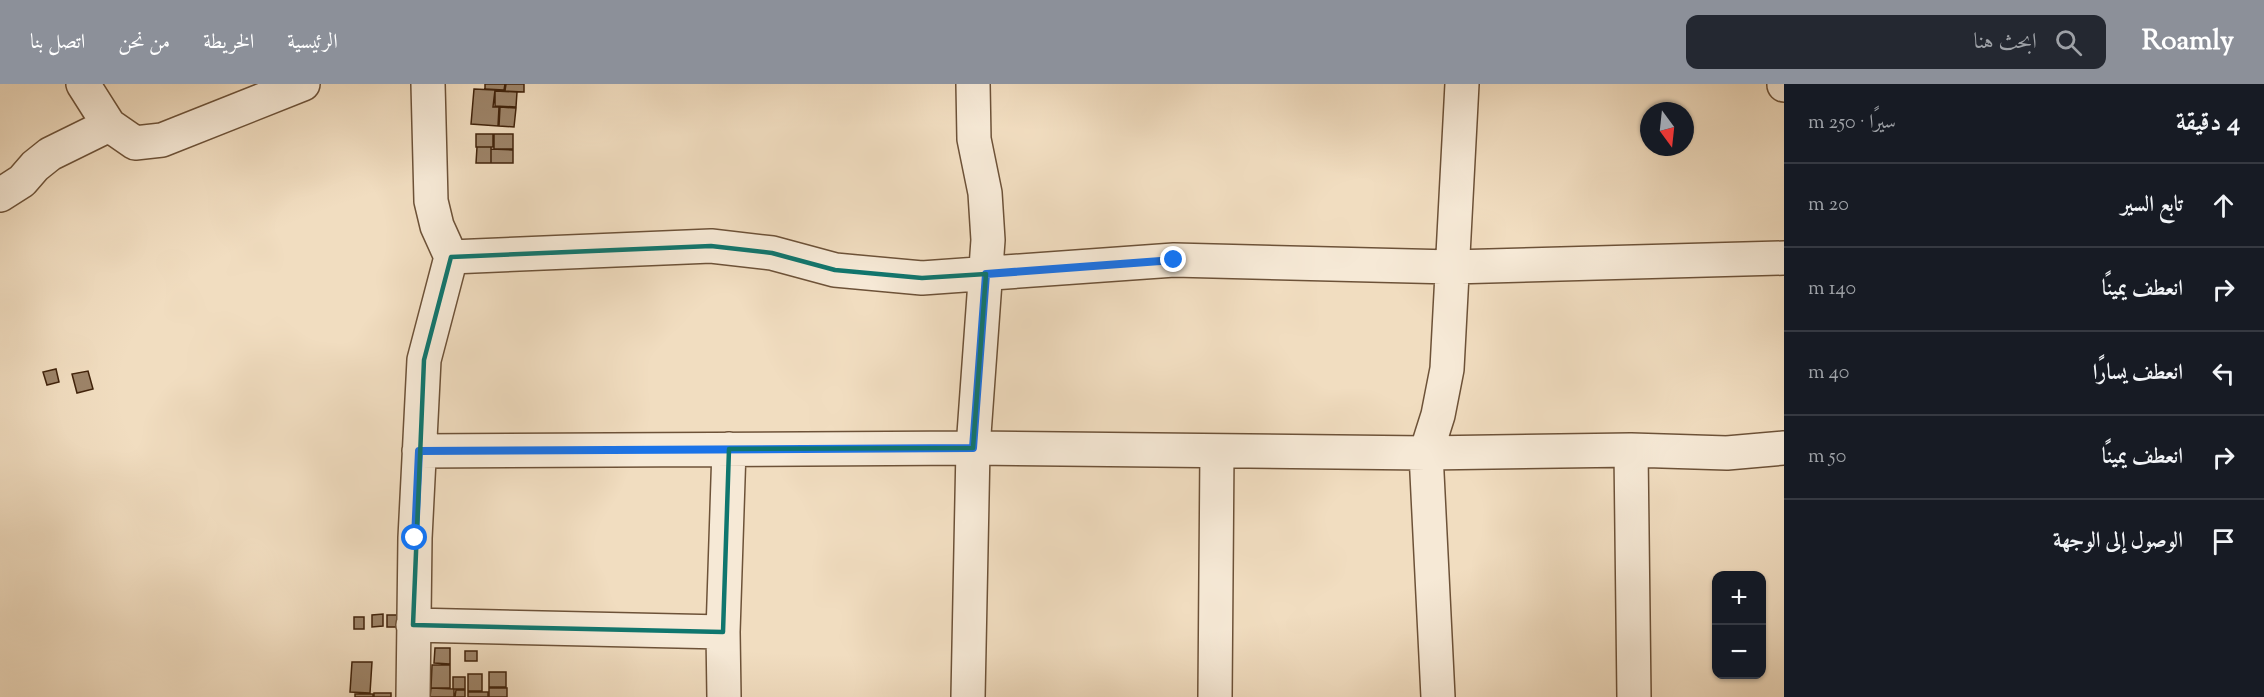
<!DOCTYPE html>
<html lang="ar">
<meta charset="utf-8">
<style>
body{margin:0;font-family:"Sorts Mill Goudy",Amiri,serif;background:#242831;color:#f1f3f6;direction:rtl}
.controls{position:absolute;right:18px;bottom:18px;display:grid;overflow:hidden;border-radius:12px;box-shadow:0 2px 4px #0004}
.controls button{width:54px;height:54px;display:grid;place-items:center;padding:0;border:0;border-bottom:2px solid #363941;background:#171b24;color:#f1f3f6;font:30px sans-serif}
.compass{position:absolute;left:1640px;top:18px;width:54px;height:54px;border-radius:50%;background:#171b24;box-shadow:0 2px 4px #0004;rotate:165deg}
.stop{position:absolute;width:18px;height:18px;margin:-14px;border:4px solid #1a73e8;border-radius:50%;background:#fff}
.stop.end{background:#1a73e8;border-color:#fff;box-shadow:0 2px 6px #0008}
.list{margin:0;padding:0;list-style:none}
h2{display:flex;justify-content:space-between;align-items:center;height:78px;margin:0;padding:0 24px;font-size:26px}
h2 small{font-size:20px;font-weight:400;color:#9ea1a6}
.list li{display:grid;grid-template-columns:39px 1fr auto;gap:18px;align-items:center;box-sizing:border-box;height:84px;padding:0 24px;border-top:2px solid #363941}
.list b{display:block;font-size:22px;white-space:nowrap}
.list em{font-size:20px;font-style:normal;color:#9ea1a6}
.icon{flex:none;width:33px;height:33px;fill:none;stroke:currentColor;stroke-width:2;stroke-linecap:round;stroke-linejoin:round}
.map{position:relative;flex:none;width:1784px;height:613px;overflow:hidden;direction:ltr}
header{display:flex;align-items:center;gap:36px;box-sizing:border-box;height:84px;padding:0 30px;background:#8c9099;color:#fff}
header strong{font-size:28px}
nav{display:flex;gap:33px;margin-inline-start:auto;font-size:21px}
.search{width:420px;height:54px;background:#242831;display:flex;align-items:center;gap:15px;box-sizing:border-box;padding:0 21px;border-radius:12px;color:#9ea1a6;font-size:22px}
main{display:flex}
aside{flex:1;background:#171b24}
.map>svg:first-child{display:block}
.building{fill:#9d8469;stroke:#41230b;stroke-width:1.5}
.lines{fill:none;stroke-linecap:round;stroke-linejoin:round}
.street-casing{stroke:#6d5238;stroke-width:36}
.street{stroke:#f6e9d6;stroke-width:33}
.route{stroke:#1a73e8;stroke-width:8}
.marked{fill:none;stroke:#0f766e;stroke-width:4.5;stroke-linejoin:round}
</style>
<header>
<strong>Roamly</strong>
<div class="search"><svg class="icon" aria-label="search" viewBox="0 0 24 24"><circle cx="10" cy="10" r="6"/><path d="M15 15l6 6"/></svg>ابحث هنا</div>
<nav><a>الرئيسية</a><a>الخريطة</a><a>من نحن</a><a>اتصل بنا</a></nav>
</header>
<main>
<aside>
<h2>4 دقيقة<small>سيرًا · 250 m</small></h2>
<ul class="list">
<li><svg class="icon" aria-label="ahead" viewBox="0 0 24 24"><path d="M12 20V5M6 11l6-6 6 6"/></svg><div><b>تابع السير</b></div><em>20 m</em></li>
<li><svg class="icon" aria-label="right" viewBox="0 0 24 24"><path d="M7 20v-9h11M14 6l5 5-5 5"/></svg><div><b>انعطف يمينًا</b></div><em>140 m</em></li>
<li><svg class="icon" aria-label="left" viewBox="0 0 24 24"><path d="M17 20v-9H6M10 6l-5 5 5 5"/></svg><div><b>انعطف يسارًا</b></div><em>40 m</em></li>
<li><svg class="icon" aria-label="right" viewBox="0 0 24 24"><path d="M7 20v-9h11M14 6l5 5-5 5"/></svg><div><b>انعطف يمينًا</b></div><em>50 m</em></li>
<li><svg class="icon" aria-label="arrive" viewBox="0 0 24 24"><path d="M6 21V4h12l-3 4 3 4H6"/></svg><div><b>الوصول إلى الوجهة</b></div></li>
</ul>
</aside>
<div class="map">
<svg width="1784" height="613" viewBox="0 0 1784 613">
<rect width="100%" height="100%" fill="#f1ddc0"/>
<filter id="stains"><feTurbulence type="fractalNoise" baseFrequency=".00333" numOctaves="4"/><feColorMatrix values="0 0 0 0 .2 0 0 0 0 .09 0 0 0 0 .02 0 0 0 .5 -.17"/></filter>
<radialGradient id="worn" r=".72"><stop offset=".6" stop-color="#630" stop-opacity="0"/><stop offset="1" stop-color="#630" stop-opacity=".3"/></radialGradient>
<path class="building" d="M485 0H505L504 6 485 5Z
M506 0H524V8L505 7Z
M474 5 495 6 493 23H499L498 42 471 40Z
M495 7 517 8 516 23 495 22Z
M500 23 516 24 514 43 499 42Z
M476 50H493V63H476Z
M494 50H513V65H494Z
M477 63H491V79H476Z
M491 65 513 66V79H491Z
M56 285 59 298 47 301 43 288Z
M88 287 93 305 77 309 72 290Z
M383 530V542L372 543V531Z
M387 531H398V543H387Z
M354 533H364V545H354Z
M435 564H450V580L434 579Z
M465 567H477V577H465Z
M352 578H372L370 609 350 608Z
M432 581H450V604H431Z
M489 588H506V603H489Z
M468 590H482V607H468Z
M453 593H465V605H453Z
M431 604 454 605V613H430Z
M489 604H507V613H489Z
M456 606H465V613H455Z
M468 608H488V613H468Z
M374 609H391V613H374Z
M355 610H373V613H355Z"/>
<g class="lines">
<g class="street-casing">
<path id="street" d="M83 0 109 41 135 59 162 56 303 0
M1784 0V1
M0 111 22 97 35 82 50 70 109 41
M451 173 711 162 772 169 835 186 922 194 1174 176 1452 183 1784 174
M1631 366 1634 613
M419 367 973 364 1426 369 1631 366 1727 369 1784 364
M413 541 723 548
M413 613 415 454 424 276 451 173 437 142 431 117 428 0
M724 613 723 548 729 365
M968 613 973 364 988 156 985 109 974 55 973 0
M1215 613 1217 367
M1438 613 1426 369 1438 331 1447 285 1462 0"/>
</g>
<use href="#street" class="street"/>
</g>
<g class="lines">
<path class="route" d="M415 454 419 367 973 364 986 190 1174 176"/>
</g>
<path class="marked" d="M711 162 772 169 835 186 922 194 986 190 973 364 729 365 723 548 413 541 424 276 451 173Z"/>
<rect width="100%" height="100%" filter="url(#stains)"/>
<rect width="100%" height="100%" fill="url(#worn)"/>
</svg>
<div class="controls">
<button>+</button>
<button>−</button>
</div>
<svg class="compass" viewBox="-18 -18 36 36"><path d="M0-13l5 13h-10z" fill="#e53935"/><path d="M0 13l5-13h-10z" fill="#9ea1a6"/></svg>
<div class="stop" style="left:415px;top:454px"></div>
<div class="stop end" style="left:1174px;top:176px"></div>
</div>
</main>
